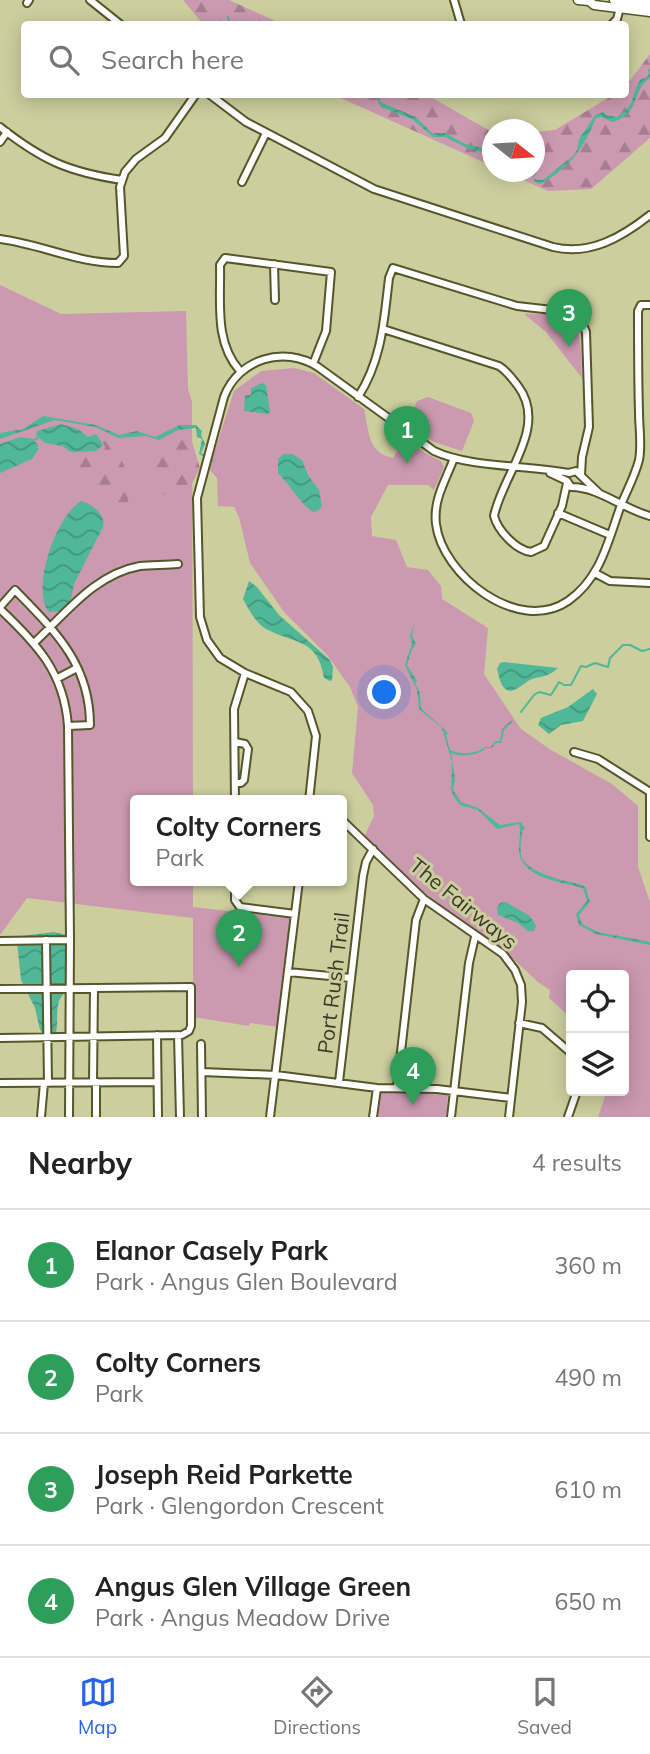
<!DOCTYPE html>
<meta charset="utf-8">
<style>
body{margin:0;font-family:Mulish,sans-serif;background:#f6f6f6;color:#222}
.controls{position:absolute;right:21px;bottom:21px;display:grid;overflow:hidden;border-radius:7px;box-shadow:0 4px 18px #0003}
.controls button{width:63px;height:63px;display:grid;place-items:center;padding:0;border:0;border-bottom:2px solid #e0e0e0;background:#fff;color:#222;font:35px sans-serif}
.compass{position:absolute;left:482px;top:119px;width:63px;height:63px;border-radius:50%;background:#fff;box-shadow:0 4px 18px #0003;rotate:107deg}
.you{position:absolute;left:385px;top:693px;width:24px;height:24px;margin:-18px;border:5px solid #fff;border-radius:50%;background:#1a73e8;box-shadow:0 0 0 10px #1a73e833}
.badge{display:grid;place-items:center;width:46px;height:46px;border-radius:50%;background:#2563eb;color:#fff;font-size:23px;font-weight:700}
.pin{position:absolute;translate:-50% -58px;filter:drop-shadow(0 2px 4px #0008)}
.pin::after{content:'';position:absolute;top:37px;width:24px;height:21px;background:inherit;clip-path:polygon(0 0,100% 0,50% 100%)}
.popup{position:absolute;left:130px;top:795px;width:217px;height:91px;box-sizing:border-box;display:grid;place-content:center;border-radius:7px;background:#fff;filter:drop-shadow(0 2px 5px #0005);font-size:23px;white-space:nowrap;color:#767676}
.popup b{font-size:26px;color:#222}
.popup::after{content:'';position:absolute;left:50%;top:100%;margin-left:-14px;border:14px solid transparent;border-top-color:#fff}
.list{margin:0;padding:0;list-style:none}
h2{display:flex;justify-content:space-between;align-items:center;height:91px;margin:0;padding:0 28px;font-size:30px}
h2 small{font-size:23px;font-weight:400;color:#767676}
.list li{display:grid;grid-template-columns:46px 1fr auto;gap:21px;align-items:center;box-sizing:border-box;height:112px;padding:0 28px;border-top:2px solid #e0e0e0}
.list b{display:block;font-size:26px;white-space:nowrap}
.list p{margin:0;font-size:23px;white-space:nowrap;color:#767676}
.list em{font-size:23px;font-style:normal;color:#767676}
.icon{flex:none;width:38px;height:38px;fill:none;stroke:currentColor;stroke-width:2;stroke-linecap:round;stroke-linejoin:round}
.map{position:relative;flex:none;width:650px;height:1117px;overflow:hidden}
.search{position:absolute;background:#fff;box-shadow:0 4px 18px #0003;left:21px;right:21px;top:21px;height:77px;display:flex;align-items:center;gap:18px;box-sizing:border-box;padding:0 24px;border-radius:7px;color:#767676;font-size:26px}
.sheet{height:539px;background:#fff}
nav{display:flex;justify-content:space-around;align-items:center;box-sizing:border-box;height:98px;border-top:2px solid #e0e0e0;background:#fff;font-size:19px;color:#767676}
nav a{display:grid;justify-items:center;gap:4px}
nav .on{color:#2563eb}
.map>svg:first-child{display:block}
.green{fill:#cb99b0}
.forest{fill:url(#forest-firs)}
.water{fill:url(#water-waves)}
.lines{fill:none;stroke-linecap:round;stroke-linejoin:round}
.stream{stroke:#50b797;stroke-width:2}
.minor-casing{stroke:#55562a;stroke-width:10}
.major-casing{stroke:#55562a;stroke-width:11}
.minor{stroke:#fff;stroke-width:6}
.major{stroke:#fff;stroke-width:8}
.labels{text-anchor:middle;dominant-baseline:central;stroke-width:6;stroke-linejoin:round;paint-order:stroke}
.street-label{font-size:21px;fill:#393a27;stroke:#ccce9e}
</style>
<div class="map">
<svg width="650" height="1117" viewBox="0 0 650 1117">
<defs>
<pattern id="forest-firs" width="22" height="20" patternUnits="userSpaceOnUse" patternTransform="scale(1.75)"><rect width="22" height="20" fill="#cb99b0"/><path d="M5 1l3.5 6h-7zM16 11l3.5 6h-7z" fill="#a67e8f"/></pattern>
<pattern id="water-waves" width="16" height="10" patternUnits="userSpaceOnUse" patternTransform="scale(1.75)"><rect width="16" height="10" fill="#50b797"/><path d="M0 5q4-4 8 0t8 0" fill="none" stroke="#43967b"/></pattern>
</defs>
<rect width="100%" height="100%" fill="#ccce9e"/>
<path class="green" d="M0 285 61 314 186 311 188 389 192 402 193 801H136V881H193V907L290 918 279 1027 250 1023 249 1026 193 1017V918L27 898 0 935Z
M524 314C582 312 581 327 582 378L546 332Z
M294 368 314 373 364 409C369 431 367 453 393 458L404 439 425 453 441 461 444 467 434 490 428 485H388L371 517 372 536 396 540 407 567 428 570 441 586 442 599 488 628 484 674 521 729 551 750 612 784 638 806V867L650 902V1117H598L607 1091H624V975H571V1018L549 998 550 990 539 983 508 954 453 916 409 880 364 837 374 816 373 805 352 773 358 707 350 687 328 656 284 612 250 563 239 517 234 507 218 506 217 478 209 469 234 391 261 371Z
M428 397 471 413 474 421 462 451 434 442 408 424 417 401Z
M422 1091 448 1093 446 1117H378L381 1093Z"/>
<path class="forest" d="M183 0H229L282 24H203Z
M650 54V138L591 189 548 191 505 172H534L535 132 555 130 613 95 626 94V86Z
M334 95H427L492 132V166Z
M182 433 190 435 200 468 182 503C156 499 148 471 156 448Z
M101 439C124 451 131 478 128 502L122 505 97 483 70 469 72 452 88 456 104 451 105 447Z"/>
<path class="water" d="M648 68 650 69V78C631 90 641 114 613 122L601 117 596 118C584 148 569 169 540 184L534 181 533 172H534L535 154 541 163 534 177 536 180H543L573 156 577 150 579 139 596 114 604 112 606 115 617 117C639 102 629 96 641 79L646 78 649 74Z
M374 95 382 103 416 117 432 133H445L465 144 492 150V153L471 150 445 137H433L412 119 381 107Z
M262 383 266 385 270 412 267 414 244 411 245 395H251V388Z
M43 416 96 425 119 435 137 431 155 437 180 425H196L202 431 201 435 205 444 201 453 212 458 214 462 199 454 202 439 197 437 196 428 178 430 159 440 146 436 118 438 96 427 55 420 0 439V433L23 429Z
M61 424 78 429 88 437 96 434 103 445 96 451 71 452 62 446 45 443 36 435 37 431Z
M20 437 33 439 38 445V450L32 459 0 473V444Z
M284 454H292L302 460 308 475 319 490 322 506 319 510 313 512C300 503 290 485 278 473V459Z
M82 501C93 505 106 515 103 527L74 584 70 604 62 611 49 612C30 589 57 513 82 501Z
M249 581 257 587 279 615 330 660 333 667 332 680 330 681 324 678C318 638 294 644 266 629 256 623 249 610 243 599Z
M414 624 412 636 416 644 412 649 407 665 417 681 415 683 420 693 421 708 448 733 446 736 450 750C460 755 477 754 485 747H491L495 741H500L502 729 512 720 513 721 504 730 501 743H495L492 748H486C478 756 461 757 451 753L455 779 453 790 461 802 478 808 500 825 521 822 525 829 522 831C522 840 519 849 522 858 530 874 566 881 582 885L586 888 590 902 579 915 582 924 598 932 650 942V945L596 934 579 925 576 914 587 901 583 888C563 882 523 879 519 852 518 842 522 834 519 824L497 829 478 810 460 805 454 797 451 790 452 762 442 728 419 709 417 690 405 665 412 643 410 636Z
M504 662 558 668C545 680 538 675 528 681 522 685 514 693 507 690 500 687 499 675 497 669L500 663Z
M593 689 597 694 583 721 561 725 549 734 538 725 541 718 568 707Z
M506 902 530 916 536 926 534 931H528L518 923 498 915 497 907 500 903Z
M54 932 70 936C77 950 73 972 68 987 66 992 61 996 59 1001 55 1014 60 1028 53 1041L46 1038 40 1030 35 1008 21 980 17 942 22 936Z"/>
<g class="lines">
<path class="stream" d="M228 17 230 24
M34 440 38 438
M521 712 534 695 539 692 551 695 559 682 564 685H571L581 666 586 667 595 663 608 667 610 658 623 645H630L642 651 650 649"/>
<g class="minor-casing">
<path id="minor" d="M90 0 120 24
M454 0 461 24
M27 3 29 0
M612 24 617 19 620 8
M209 94 246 122 374 189 553 247C590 256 622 237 650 215
M0 127C42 160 68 172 122 180
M0 142 7 132
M242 182 266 133
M0 239C40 244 77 263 118 263L124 256 120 187 125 172 136 159 165 138 196 94
M274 264 275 300
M383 329 499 366C507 371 512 378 518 386 549 427 502 475 494 516 498 531 516 550 531 552L544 546 562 506 567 483
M240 371C214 342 221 302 220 265L225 258 331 272 326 331 313 364
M358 397C382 360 384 320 389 278L393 268 517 306 570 312 581 320 586 332 589 427 582 457 581 475
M454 458C446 480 433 499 436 524 442 575 518 635 568 601 601 578 608 541 621 505 627 490 635 476 639 460 642 445 639 428 639 412 638 378 638 344 638 311L641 305H650
M550 473 567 481 571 487C599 487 623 509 650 516
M558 513 610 535
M595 573 610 581 650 583
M0 607 15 590C55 631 90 664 90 725L68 726
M0 609C37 644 64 672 68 726L70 940
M35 642C66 613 95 574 140 566 152 565 165 565 178 564
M58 678 77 668
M574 752 598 759 650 792
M235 783H241L244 780 248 749 245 744 235 742
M650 793V837
M235 801 234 709 245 673
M309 801 316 736 308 711 291 692 245 673 220 658 207 640 200 617 197 498 224 397C238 359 284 345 318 367L434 451C470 468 529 465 569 473L576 471 599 493
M342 820 424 899 503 954 515 970 521 985 522 1002 509 1117
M235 881V900L240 907 295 914
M46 940 48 1083
M0 941 70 940 69 1117
M288 972 351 978
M0 989 191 987V1026L189 1031 182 1035 0 1038
M519 1023 542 1028 571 1053
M157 1035 158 1117
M178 1035 180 1117
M201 1044 202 1117
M202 1072 276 1075 377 1088 437 1089 511 1098
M93 1082 94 988
M339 1082 363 876 366 862 373 849
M0 1083 157 1082
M397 1087 416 920 424 899
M41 1117 44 1083
M96 1117V1082
M270 1117 299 881
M373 1117 377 1088
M451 1117 469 963 475 937
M568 1117 577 1091"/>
</g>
<g class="major-casing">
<path id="major" d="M578 0 589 1 594 5 650 12
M614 0 650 4"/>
</g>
<use href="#minor" class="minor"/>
<use href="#major" class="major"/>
</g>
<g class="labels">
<g class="street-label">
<text transform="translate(464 903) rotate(39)">The Fairways</text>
<text transform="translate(333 983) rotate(-83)">Port Rush Trail</text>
</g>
</g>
</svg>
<div class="controls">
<button><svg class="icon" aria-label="locate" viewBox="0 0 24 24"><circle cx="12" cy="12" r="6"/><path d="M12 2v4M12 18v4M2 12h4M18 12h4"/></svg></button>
<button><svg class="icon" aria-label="layers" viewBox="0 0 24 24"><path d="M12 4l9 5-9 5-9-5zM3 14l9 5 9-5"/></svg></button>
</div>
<svg class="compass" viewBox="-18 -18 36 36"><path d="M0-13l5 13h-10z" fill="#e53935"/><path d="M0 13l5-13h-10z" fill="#767676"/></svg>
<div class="you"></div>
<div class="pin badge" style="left:407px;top:464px;background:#2e9e5b">1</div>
<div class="pin badge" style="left:239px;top:967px;background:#2e9e5b">2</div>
<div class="popup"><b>Colty Corners</b>Park</div>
<div class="pin badge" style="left:569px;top:347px;background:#2e9e5b">3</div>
<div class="pin badge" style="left:413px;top:1105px;background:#2e9e5b">4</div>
<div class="search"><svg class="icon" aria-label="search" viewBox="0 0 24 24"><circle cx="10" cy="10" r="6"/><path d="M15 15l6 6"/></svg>Search here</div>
</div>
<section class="sheet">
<h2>Nearby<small>4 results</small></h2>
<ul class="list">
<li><span class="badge" style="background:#2e9e5b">1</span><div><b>Elanor Casely Park</b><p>Park · Angus Glen Boulevard</p></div><em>360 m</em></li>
<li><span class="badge" style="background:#2e9e5b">2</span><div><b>Colty Corners</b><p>Park</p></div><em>490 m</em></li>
<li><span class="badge" style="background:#2e9e5b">3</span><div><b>Joseph Reid Parkette</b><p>Park · Glengordon Crescent</p></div><em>610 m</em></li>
<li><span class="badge" style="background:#2e9e5b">4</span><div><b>Angus Glen Village Green</b><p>Park · Angus Meadow Drive</p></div><em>650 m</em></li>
</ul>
</section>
<nav>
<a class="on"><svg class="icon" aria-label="map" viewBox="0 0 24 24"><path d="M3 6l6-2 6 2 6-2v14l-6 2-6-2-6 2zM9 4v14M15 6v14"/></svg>Map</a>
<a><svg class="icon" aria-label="directions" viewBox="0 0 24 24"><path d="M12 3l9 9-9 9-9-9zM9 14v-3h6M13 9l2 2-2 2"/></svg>Directions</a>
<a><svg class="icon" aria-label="saved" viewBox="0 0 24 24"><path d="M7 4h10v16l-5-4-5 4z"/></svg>Saved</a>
</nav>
